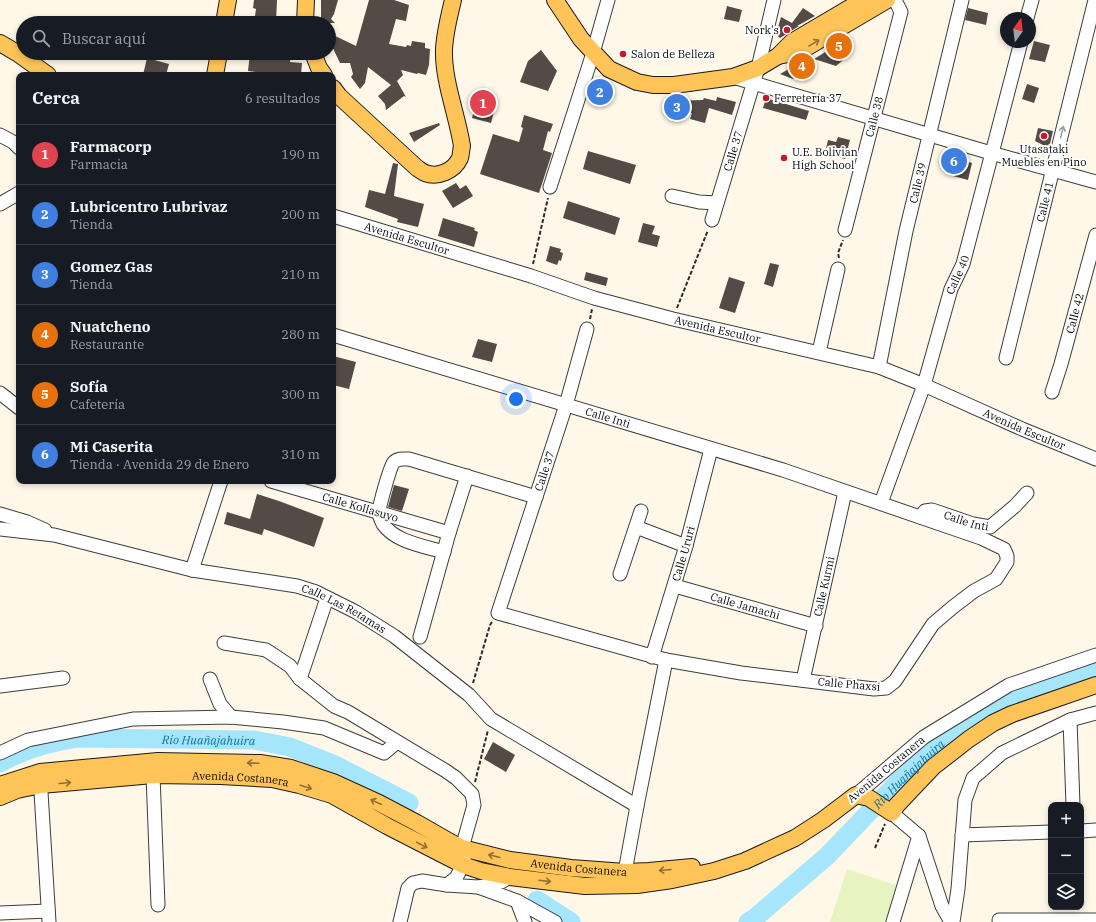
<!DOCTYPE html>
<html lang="es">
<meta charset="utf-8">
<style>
body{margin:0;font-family:"IBM Plex Serif",serif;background:#242831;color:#f1f3f6}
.controls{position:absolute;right:12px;bottom:12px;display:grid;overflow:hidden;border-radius:8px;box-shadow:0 2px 6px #0003}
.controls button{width:36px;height:36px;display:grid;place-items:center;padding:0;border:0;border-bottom:1px solid #363941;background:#171b24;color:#f1f3f6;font:20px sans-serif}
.compass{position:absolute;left:1000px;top:12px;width:36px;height:36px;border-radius:50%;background:#171b24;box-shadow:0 2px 6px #0003;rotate:14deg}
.you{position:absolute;left:516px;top:399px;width:14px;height:14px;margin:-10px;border:3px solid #fff;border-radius:50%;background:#1a73e8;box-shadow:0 0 0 6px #1a73e833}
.badge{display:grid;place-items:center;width:26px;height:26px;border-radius:50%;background:#2563eb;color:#fff;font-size:13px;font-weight:700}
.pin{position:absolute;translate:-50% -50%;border:2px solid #fff;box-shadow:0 1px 4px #0006}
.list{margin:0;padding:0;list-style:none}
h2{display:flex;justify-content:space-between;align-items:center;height:52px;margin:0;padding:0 16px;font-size:17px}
h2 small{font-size:13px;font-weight:400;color:#9ea1a6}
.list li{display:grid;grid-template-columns:26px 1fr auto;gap:12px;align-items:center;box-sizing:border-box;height:60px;padding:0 16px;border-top:1px solid #363941}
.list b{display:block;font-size:15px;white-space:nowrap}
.list p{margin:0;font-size:13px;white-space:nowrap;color:#9ea1a6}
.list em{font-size:13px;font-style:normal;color:#9ea1a6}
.icon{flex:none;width:22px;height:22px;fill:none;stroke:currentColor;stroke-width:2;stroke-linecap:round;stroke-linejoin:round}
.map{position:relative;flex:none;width:1096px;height:922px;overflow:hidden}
.search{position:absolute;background:#171b24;box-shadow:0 2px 6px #0003;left:16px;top:16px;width:320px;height:44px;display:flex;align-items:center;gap:10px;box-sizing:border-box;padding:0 14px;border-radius:22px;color:#9ea1a6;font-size:15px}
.panel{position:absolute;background:#171b24;box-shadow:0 2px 6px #0003;left:16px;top:72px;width:320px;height:412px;border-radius:8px}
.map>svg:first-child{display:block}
.pitch{fill:#e7f3c1}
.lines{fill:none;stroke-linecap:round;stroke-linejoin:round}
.stream{stroke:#26a6da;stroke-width:3}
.river{stroke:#a6e6fc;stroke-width:19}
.building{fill:#544a46}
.minor-casing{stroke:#3d3d3d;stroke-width:15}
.major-casing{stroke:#1b1b1b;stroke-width:18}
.path{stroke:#2c2c2c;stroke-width:2;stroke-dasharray:4 2;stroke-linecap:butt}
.minor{stroke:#fff;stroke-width:13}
.major{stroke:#ffc458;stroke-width:16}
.oneway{stroke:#917035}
.oneway2{stroke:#9d9d9d}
.poi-dot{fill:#c71632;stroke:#fff;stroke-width:1.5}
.labels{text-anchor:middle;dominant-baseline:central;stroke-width:4;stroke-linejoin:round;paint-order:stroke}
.poi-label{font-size:11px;fill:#0a0a0a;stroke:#fff;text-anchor:start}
.street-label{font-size:11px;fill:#0a0a0a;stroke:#fff}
.water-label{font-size:12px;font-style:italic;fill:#0973a7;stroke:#fff}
</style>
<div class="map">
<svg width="1096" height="922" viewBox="0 0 1096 922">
<rect width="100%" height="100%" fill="#fff8e8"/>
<path class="pitch" d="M847 869 898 886 886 922H830Z"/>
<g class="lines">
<path class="stream" d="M756 917 763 922"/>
<g class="river">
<path id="s1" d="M0 763C25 749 49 742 77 738L254 740 290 747 333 764 409 803"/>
<path d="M537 900 571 922"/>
<path id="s2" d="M748 922 756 917 827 856 899 781 960 725 996 704 1096 667"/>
</g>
</g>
<path class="building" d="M254 0H277L276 23H254L256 9 253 8Z
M321 0H338L334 14 331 19 335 23H321Z
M369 0H394L409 5 406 21 396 19 389 44 406 47 407 45 411 46 412 41 425 43V48L430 49 429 65 426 75 418 73 417 74 401 70 403 75 397 81 406 97 404 96 386 110 385 104 378 96 391 85 368 67 365 83 360 89 351 77 353 74 350 63H340L329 40V33L356 46Z
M727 6 742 10 739 22 724 19Z
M803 8 815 16 797 26H799L780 38 776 34 781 17 792 23Z
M968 8 988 13 986 25 965 20Z
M848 38 842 61 836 66 814 59Z
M1034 41 1050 45 1045 62 1029 59Z
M541 50 557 71 548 91 520 82 528 61Z
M250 53H291L290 62 302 63 301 75H278L248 71Z
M147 58 169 64 166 75H143Z
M805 60 816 65 793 79 780 74Z
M600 81 609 89 607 99 591 94 594 82Z
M1027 84 1039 88 1034 103 1022 99Z
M717 97 736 102 732 115 709 108 705 123 690 119 692 113 668 114 667 101 703 100 704 98 716 101Z
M766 98 809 111 806 120 763 108Z
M476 103 495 108 491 123 472 118Z
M524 115 553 124 550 132 548 131 543 150 552 153 539 193 480 174 493 134 519 142 523 128 521 127Z
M439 123 440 125 414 142 409 133Z
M1038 128 1053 131 1049 148 1035 141Z
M838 137 850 140 845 159 825 153 828 140 836 142Z
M588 151 636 165 630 184 583 169Z
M958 159 972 163 968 180 953 176Z
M393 163 398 164 394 196 424 204 418 227 397 222 398 219 365 207 369 190 385 194Z
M456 183 460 189 466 185 473 196 453 208 442 191Z
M568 201 620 218 615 235 563 218Z
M443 218 475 228 474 230 478 232 474 247 438 236Z
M643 223 655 226 652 234 660 236 657 247 638 242Z
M550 246 561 249 560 252 563 253 561 261 559 260 557 265 546 261Z
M770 263 779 265 773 287 764 284Z
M586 272 608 278 606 286 584 280Z
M729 277 745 282 735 313 719 308Z
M478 339 497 344 492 362 472 357Z
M333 356 356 362 349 389 333 385Z
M394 485 409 489 402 511 388 507Z
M257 494 279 501 324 518 314 547 264 529 262 535 224 524 227 512 250 519Z
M493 742 515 755 506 772 484 759Z"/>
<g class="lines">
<g class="minor-casing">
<g id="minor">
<path d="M1027 18 1032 0"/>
<path d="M733 77 991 153 1096 182"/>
<path d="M0 135 13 142 19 148"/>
<path d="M550 187 593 53 608 0"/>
<path d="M672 196 699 202 717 203"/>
<path d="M0 204 19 193"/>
<path id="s3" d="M333 216 531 276 594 298 673 319 879 367 924 385 1022 429 1096 459"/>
<path id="s4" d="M712 220 758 68 774 0"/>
<path id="s5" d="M845 230 901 12 895 0"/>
<path id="s6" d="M333 335 783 470 981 538 1004 549 1007 556V562L996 579 974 591 953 607 933 624 895 681 886 688 874 689 741 673 666 660 498 613 566 405 587 329"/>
<path d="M819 352 838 269"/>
<path id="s7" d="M1006 358 1095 0"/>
<path id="s8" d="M879 367 906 231 962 0"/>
<path id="s9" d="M1052 392 1061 364 1096 235"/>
<path d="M0 393 19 408"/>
<path id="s10" d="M271 481 449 533"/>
<path id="s11" d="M881 503 924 385 951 289 963 264 1021 42"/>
<path d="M0 514 27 522 45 530"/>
<path id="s12" d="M920 517 925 511 932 510 973 524 990 527 1015 506 1027 493"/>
<path d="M636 527 686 546"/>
<path id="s13" d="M0 529 54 535 192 570 297 586 316 592 356 612 394 636 469 695 491 719 637 806"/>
<path d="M444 552C424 546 395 542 383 524 382 522 379 516 379 512 379 507 390 466 394 462 398 458 404 459 409 459L536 497"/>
<path d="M192 570 221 481"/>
<path d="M620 574 641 511"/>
<path id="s14" d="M675 586 816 626"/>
<path d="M420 637 449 533 467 476"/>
<path d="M224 643 266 650 290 666 300 679 334 706 348 712 446 771 456 778 472 794 474 805 462 848 464 860 463 865 456 878 447 885"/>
<path id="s15" d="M652 657 686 546 711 449"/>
<path d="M210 679 220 704 231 717"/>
<path d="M300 679 327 598"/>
<path id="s16" d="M803 680 845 492"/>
<path d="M0 686 63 678"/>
<path d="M1070 720 1073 805"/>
<path d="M0 753 28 740 133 719 231 717 283 722 324 728 384 753 397 742"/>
<path d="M153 775 158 905"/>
<path d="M40 776 49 922"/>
<path d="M856 795 924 737 1009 685 1096 655"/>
<path d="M892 813 919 836 942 906 951 922"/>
<path d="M1081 831 1096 830"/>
<path d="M962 835 1051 832"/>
<path d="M625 872 637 806 666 660"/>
<path d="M478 887 517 901 555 922"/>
<path d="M517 901 525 922"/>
<path d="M0 913 48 911"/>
<path d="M999 920H1096"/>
<path d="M400 922 408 888 413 883 422 881 447 885 478 887 501 882 510 877"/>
<path d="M893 922 919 836"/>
<path d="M953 922 958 889 965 800 973 778 1002 753 1070 720 1096 713"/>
</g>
</g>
<g class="major-casing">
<g id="major">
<path d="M555 0 581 39 609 69 637 82 653 85H674L733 77 758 68 778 56 792 42 863 0"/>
<path d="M224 23 228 0"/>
<path d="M305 23 306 0"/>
<path d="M0 43 17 53 48 75"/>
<path d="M313 53 319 68 324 75"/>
<path d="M778 56 799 52 887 0"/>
<path d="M215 75 219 53"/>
<path d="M333 88 339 96 417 168C419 169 422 172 425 173 438 178 454 171 460 158 461 155 461 150 462 146 457 114 443 81 444 49 445 32 449 16 453 0"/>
<path id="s17" d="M0 785 40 772 158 761 260 763 291 768 333 782 379 803 417 823 452 843 462 848 510 860 571 868 625 872 649 871 692 867"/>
<path id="s18" d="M0 797 17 790 41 785 153 775 221 776 272 779 299 785 332 795 387 826 463 865 481 871 510 877 585 886 637 885 672 880 714 871 745 861 795 838 823 820 856 795 869 798 892 813 897 805 933 767 969 739 993 723 1012 714 1096 685"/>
</g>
</g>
<path class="path" d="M839 258 838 253 843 240
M533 264 548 198
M677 308 708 230
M590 319 592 309
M473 683 490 625 492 622
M475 782 488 730
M875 848 885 824"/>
<use href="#minor" class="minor"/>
<use href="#major" class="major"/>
</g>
<defs><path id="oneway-shaft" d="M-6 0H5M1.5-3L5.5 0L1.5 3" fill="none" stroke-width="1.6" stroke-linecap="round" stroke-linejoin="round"/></defs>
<g class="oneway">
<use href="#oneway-shaft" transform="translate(814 43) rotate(-31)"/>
<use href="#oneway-shaft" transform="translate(253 763) rotate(-178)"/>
<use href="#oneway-shaft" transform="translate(65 783) rotate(-5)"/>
<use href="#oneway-shaft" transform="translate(306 787) rotate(18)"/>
<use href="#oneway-shaft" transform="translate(376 802) rotate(-155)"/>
<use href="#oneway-shaft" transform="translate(422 845) rotate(28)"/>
<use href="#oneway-shaft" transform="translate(494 856) rotate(-166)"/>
<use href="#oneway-shaft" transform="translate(665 870) rotate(175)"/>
<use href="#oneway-shaft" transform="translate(545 881) rotate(7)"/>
</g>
<use class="oneway2" href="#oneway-shaft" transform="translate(1062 132) rotate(-76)"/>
<g class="poi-dot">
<circle cx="787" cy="30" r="4"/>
<circle cx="623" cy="54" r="4"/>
<circle cx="766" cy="98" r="4"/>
<circle cx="1044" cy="136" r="4"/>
<circle cx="784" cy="158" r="4"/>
</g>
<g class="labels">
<g class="poi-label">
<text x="779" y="30" text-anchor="end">Nork's</text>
<text x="631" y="54">Salon de Belleza</text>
<text x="774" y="98">Ferretería 37</text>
<text x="1044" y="149" text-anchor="middle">Utasataki<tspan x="1044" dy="13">Muebles en Pino</tspan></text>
<text x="792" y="152">U.E. Bolivian<tspan x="792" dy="13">High School</tspan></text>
</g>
<g class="street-label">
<text stroke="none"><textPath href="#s5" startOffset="117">Calle 38</textPath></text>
<text stroke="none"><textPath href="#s4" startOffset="72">Calle 37</textPath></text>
<text stroke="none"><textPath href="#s8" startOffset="188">Calle 39</textPath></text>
<text stroke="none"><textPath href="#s7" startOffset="161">Calle 41</textPath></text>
<text stroke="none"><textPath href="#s3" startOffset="77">Avenida Escultor</textPath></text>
<text stroke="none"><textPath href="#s11" startOffset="241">Calle 40</textPath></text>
<text stroke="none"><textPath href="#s9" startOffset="82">Calle 42</textPath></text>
<text stroke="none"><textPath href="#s3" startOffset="401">Avenida Escultor</textPath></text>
<text stroke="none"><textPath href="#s6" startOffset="287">Calle Inti</textPath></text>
<text stroke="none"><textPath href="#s3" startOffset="725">Avenida Escultor</textPath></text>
<text stroke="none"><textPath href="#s6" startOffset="1442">Calle 37</textPath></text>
<text stroke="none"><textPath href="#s10" startOffset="93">Calle Kollasuyo</textPath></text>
<text stroke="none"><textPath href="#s12" startOffset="51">Calle Inti</textPath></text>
<text stroke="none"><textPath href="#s15" startOffset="108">Calle Ururi</textPath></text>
<text stroke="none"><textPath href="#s16" startOffset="96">Calle Kurmi</textPath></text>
<text stroke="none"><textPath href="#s14" startOffset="73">Calle Jamachi</textPath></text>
<text stroke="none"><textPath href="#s13" startOffset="355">Calle Las Retamas</textPath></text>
<text transform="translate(849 684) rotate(5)">Calle Phaxsi</text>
<text transform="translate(886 769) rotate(-40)">Avenida Costanera</text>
<text stroke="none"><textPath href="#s18" startOffset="243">Avenida Costanera</textPath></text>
<text stroke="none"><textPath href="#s17" startOffset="602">Avenida Costanera</textPath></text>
</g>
<g class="water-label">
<text stroke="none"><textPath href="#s1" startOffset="213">Río Huañajahuira</textPath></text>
<text stroke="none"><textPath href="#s2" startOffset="219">Río Huañajahuira</textPath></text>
</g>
</g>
</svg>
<div class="controls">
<button>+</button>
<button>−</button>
<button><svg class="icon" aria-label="layers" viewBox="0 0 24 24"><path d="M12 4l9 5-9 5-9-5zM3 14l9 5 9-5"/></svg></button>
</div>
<svg class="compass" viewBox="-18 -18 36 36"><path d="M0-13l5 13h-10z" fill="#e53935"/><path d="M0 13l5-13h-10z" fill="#9ea1a6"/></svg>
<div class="you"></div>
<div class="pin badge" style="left:483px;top:103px;background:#e0444e">1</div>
<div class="pin badge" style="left:600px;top:92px;background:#3f7fe0">2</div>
<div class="pin badge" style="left:677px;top:107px;background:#3f7fe0">3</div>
<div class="pin badge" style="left:802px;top:66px;background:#e8710a">4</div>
<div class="pin badge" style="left:839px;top:46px;background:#e8710a">5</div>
<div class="pin badge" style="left:954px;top:161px;background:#3f7fe0">6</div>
<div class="search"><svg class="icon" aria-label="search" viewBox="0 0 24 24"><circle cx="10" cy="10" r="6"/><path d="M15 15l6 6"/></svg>Buscar aquí</div>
<section class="panel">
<h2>Cerca<small>6 resultados</small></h2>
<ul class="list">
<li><span class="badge" style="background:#e0444e">1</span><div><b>Farmacorp</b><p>Farmacia</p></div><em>190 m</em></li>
<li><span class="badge" style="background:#3f7fe0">2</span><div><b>Lubricentro Lubrivaz</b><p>Tienda</p></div><em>200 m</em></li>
<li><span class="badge" style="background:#3f7fe0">3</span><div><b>Gomez Gas</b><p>Tienda</p></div><em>210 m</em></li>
<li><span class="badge" style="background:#e8710a">4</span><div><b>Nuatcheno</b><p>Restaurante</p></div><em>280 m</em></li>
<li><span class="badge" style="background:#e8710a">5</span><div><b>Sofía</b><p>Cafetería</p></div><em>300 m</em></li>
<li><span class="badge" style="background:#3f7fe0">6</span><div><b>Mi Caserita</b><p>Tienda · Avenida 29 de Enero</p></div><em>310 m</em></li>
</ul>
</section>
</div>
